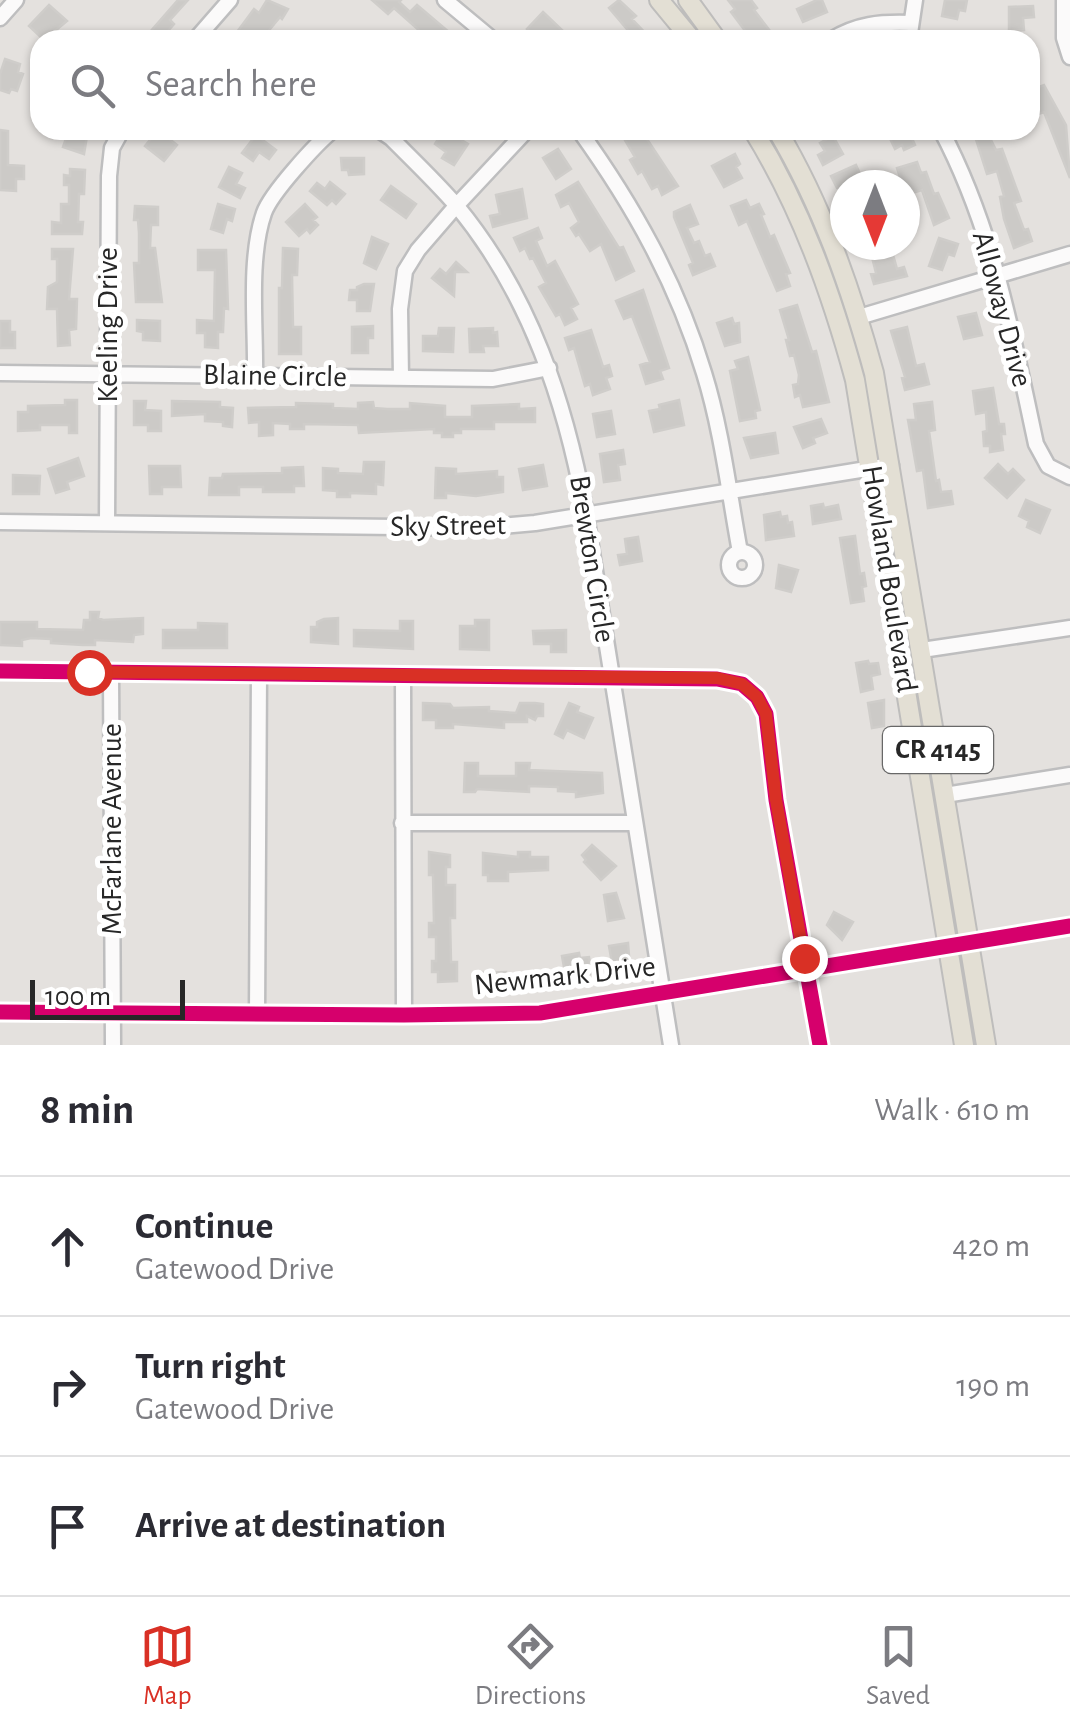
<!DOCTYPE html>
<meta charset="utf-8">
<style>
body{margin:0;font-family:"Alegreya Sans",sans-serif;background:#f2f2f3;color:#2b2b33}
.compass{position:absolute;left:830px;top:170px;width:90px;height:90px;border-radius:50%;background:#fff;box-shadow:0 2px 8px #0004;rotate:180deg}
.scale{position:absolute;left:30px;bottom:25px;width:155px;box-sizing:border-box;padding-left:10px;border:5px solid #272727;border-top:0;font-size:28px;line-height:35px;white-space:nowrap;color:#272727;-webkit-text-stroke:8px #fff;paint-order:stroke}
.stop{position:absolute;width:30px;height:30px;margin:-22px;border:8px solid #d93025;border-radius:50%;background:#fff}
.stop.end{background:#d93025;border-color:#fff;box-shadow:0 2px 10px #0008}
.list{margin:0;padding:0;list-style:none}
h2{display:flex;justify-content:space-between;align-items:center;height:130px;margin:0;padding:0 40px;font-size:42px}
h2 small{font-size:32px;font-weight:400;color:#7c7c81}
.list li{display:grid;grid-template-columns:65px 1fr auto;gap:30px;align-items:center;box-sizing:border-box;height:140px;padding:0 40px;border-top:2px solid #e1e1e2}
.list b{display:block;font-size:38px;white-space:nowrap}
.list p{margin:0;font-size:32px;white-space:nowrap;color:#7c7c81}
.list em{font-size:32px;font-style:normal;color:#7c7c81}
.icon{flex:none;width:55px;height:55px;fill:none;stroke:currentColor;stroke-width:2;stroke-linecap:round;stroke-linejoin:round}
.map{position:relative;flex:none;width:1070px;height:1045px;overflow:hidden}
.search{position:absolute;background:#fff;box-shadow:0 2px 8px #0004;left:30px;right:30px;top:30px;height:110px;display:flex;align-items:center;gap:25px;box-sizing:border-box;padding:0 35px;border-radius:30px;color:#7c7c81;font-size:38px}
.sheet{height:550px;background:#fff}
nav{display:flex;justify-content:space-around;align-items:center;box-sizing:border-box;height:140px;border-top:2px solid #e1e1e2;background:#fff;font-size:28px;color:#7c7c81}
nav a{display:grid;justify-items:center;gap:5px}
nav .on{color:#d93025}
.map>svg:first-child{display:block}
.building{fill:#cccac7;stroke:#cfcdca;stroke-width:2.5}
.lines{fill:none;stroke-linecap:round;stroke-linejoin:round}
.minor-casing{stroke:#bebebf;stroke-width:19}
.major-casing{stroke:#bebdbc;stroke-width:22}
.minor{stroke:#fbfafa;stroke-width:14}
.major{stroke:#e3dfd4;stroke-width:18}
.cycleway-casing{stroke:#fff;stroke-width:21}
.cycleway{stroke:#d6006c;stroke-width:15}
.route{stroke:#d93025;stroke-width:12}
.labels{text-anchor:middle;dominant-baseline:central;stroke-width:10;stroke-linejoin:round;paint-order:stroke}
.shield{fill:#fff;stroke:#686868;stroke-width:2.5}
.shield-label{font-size:28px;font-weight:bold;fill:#272727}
.street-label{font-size:30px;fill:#272727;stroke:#fff}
</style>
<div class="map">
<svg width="1070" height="1045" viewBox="0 0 1070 1045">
<rect width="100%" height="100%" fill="#e4e1de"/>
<path class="building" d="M178 0H188L170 20 174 24 160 40H143Z
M267 0 288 9 282 19 280 17 261 40H235L239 35 237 32 254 9 259 13Z
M372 0H401L399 2 410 12 417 5 450 33 445 40H430L394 8 388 14Z
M619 0 636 16 632 19 652 40H624L631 34 609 8Z
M728 0H751L757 8 754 10 777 40H752L731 12 735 9Z
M817 0H822L827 12 803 22 797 9Z
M945 0H967L965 11 959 10 957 19 942 16Z
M49 5 67 21 44 40 29 26Z
M1033 6 1034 17 1023 18 1024 30 1009 31V7Z
M543 12 563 31 554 40H539L527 29Z
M5 59 20 64 18 72 23 74 17 91 11 89 9 93 0 90V74Z
M1044 85 1066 125 1070 178 1044 112 1030 117V103L1035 102 1031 90Z
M0 130 8 131V165L24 166V179H16V191L0 190Z
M69 130H88L84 154 63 147Z
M158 130 177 145 164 161 145 146Z
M444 130 468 144 454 165 442 158 446 152 435 144Z
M619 130H641L678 186 662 195 658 186 652 189 642 171 638 174 630 160 635 157Z
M886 130H908L915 145 904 150 902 145 895 149Z
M973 130H986L996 150 1002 149 1021 201 1014 203 1024 230 1028 229 1032 241 1014 248 1004 219 1000 197 1004 196 997 171 987 174Z
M256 135 276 150 269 159 259 152 253 161 242 153Z
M833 136 843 154 823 165 818 155 825 151 820 143Z
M558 149 571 169 556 179 543 158Z
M735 154 740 164 736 167 742 178 724 187 712 166Z
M341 158H364V174L349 175 348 170H342Z
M917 162 921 173 926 172 934 194 938 193 949 218 934 225 922 190 906 195 897 168Z
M856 165 865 185 837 188 831 176Z
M229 167 242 173 236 184 245 188 240 198 219 187Z
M70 169 85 170 84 194H79L78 222H83L82 234H52V222L61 223V204H69V185H64V175L70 176Z
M330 182 345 194 336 204 332 200 327 205 310 191 317 183 325 189Z
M578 182 619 248 623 247 634 271 616 280 601 244 590 251 579 234 576 236 571 228 579 222 569 203 561 207 556 195Z
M391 186 416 204 406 218 381 200Z
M522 189 527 218 493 227 490 216 500 214 496 195Z
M746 200 750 208 759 204 764 214 761 215 770 237 774 235 790 273 786 274 790 286 777 291 747 221 739 225 731 206Z
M218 204 235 209 232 221 227 219 223 233 211 229Z
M305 204 317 217 313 220 318 225 310 233 307 229 299 236 286 222Z
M690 205 698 224 687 228 694 243 699 241 705 256 710 254 715 266 693 275 689 265 693 263 674 217V212Z
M135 206 158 207V225H151L150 248H155L162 302H136L134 263H139V233L138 220H134Z
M538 228 542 238 536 241 547 266 555 261 578 304 571 308 577 319 565 325 560 314 556 316 539 287 546 283 533 258 530 259 525 248 520 251 514 238Z
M372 237 388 244 376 269 364 263Z
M939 238 958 244 954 256 948 254 942 270 929 266Z
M283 248 298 249 297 275H292L293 327H301V354H279V288H282Z
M52 249H73L69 299H77L76 329 69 330 70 345 58 346 57 309H47L48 287 57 282V259H52Z
M198 250H226L228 309 224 308 223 332H218V348L205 347V333H197V320L214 321 215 270H198Z
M892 251 897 269 904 267 907 276 874 284 871 274 876 273 872 257Z
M456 262 467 272H455L454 296 432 278 440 269 446 274Z
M364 284H374L370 311H357V300H349L350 290H357V287Z
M643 290 669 368 660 371 663 379 646 384 640 365 650 362 632 316 624 319 616 301Z
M797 305 812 352 816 351 829 402 803 407 800 395 795 397 793 385 798 384 799 375 794 355 790 356 786 340H789L780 310Z
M976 313 982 335 964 339 958 317Z
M732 318 734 324 739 323 740 342 725 346 717 323Z
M137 320 160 321V341L143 340V332L137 331Z
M0 321H10V332H15V348H0Z
M373 326V338H368V353H352V327Z
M907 327 916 366 924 364 929 384 905 390 902 378 905 377 891 331Z
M439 328H454L453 352 423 351V336H438Z
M493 328V333L497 332 498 346H483L484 352H470L469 329Z
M591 330 603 367 609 365 612 376 606 378 610 389 593 395 590 384 585 386 574 348 569 350 565 338Z
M748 357 760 410 755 411 756 418 740 421 730 371 738 369 735 361Z
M993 388 999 424H1004L1005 434H1001L1003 450 990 452V446H984L983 432 987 431 986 412 976 414 973 391Z
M65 400H77V433H69V425H40V430L18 431V412H28V406L65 405Z
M679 400 684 425 654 432 649 411 660 409 659 405Z
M134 401H146L145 410 161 411V431H148V425H134Z
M172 401 220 402V407L233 408 232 427 223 426V422L205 421V414L172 416Z
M373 402 374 408 387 409H410V403L445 406V417H472V406L519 404V409L535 408V422H494V429H461V433H453V437H442V433H434V429L359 433 358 425 304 424V429H290V424L273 423V435L259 436V422L249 423 248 408 296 407V403L333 404V408L358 409V403Z
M932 402 935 430 929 431 936 481 939 480 941 492 951 491 953 504 928 508 923 470 917 471 908 420H916L914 404Z
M611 411 615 434 597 437 593 414Z
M821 419 827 433 813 438 815 443 803 448 794 427Z
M775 433 778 453 751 458 744 438Z
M623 450 625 464 618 465 620 480 604 482 600 454Z
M78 458 84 476 67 482 69 489 56 493 48 469Z
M364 462H384L383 485 376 484V494L350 493V497H337V491L323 490V468L338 469V473L363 474Z
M998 464 1008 474 1013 469 1024 480 1007 498 985 478Z
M543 465 547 486 523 490 519 469Z
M149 466H180L181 487H162V494H150Z
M303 467 304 486H294V492H263V487H239V495H209L210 478H222L223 474 282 473V468Z
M436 468 456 469V474L497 471V477H503V492L476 496 446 493V498H435Z
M13 475 40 476 39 494H13Z
M1026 500 1050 510 1040 533 1027 527 1029 521 1019 516Z
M823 504 824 508 838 505 841 519 813 524 811 506Z
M780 512 781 517 787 516 788 523 792 522 794 536 766 540 764 515Z
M855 536 860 574 864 573 866 586 862 587 864 601 851 603 840 538Z
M638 537 642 561 620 565 618 555 627 554 625 539Z
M779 565 798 570 791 592 776 588Z
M90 612H99L98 618 103 620 143 618V634L134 635 133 642 95 640V645H83L51 643V639L31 638 22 640V646L0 645V622H37V629L83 630 84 620H90Z
M338 618V644L311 642V627H317V622L324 619Z
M475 620H489V650L460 649V626H475Z
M400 621H413V649L354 646V630L400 631Z
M198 623 227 624V648H163V630H198Z
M566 630V652H551V644H534L533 631Z
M868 661 869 664 878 663 880 674 871 676 873 689 861 692 856 663Z
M884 700V726L872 728 868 703Z
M423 703 450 704 453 708 489 707V711L516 713 520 703H535L543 704V716H537L535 720 527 716V722H504V728L453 724V728H436V720H423Z
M569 703 579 707 577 712 593 718 584 738 567 730 563 738 555 734Z
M465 763H478V776H516V763H530L529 770 602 773 603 793 576 797V792L558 791V787L529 786V792L477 789 475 792H464Z
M592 845 616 866 601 880 584 862 586 860 582 855Z
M429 852 450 855V867H446V885H455V918H450L451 962H457V981L438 982V972H432V961H436V937H429V923H434L433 875H429Z
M518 852H530V857H548V870L508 872V881H488V875H483V853L518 857Z
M616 893 624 918 608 921 604 895Z
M834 912 853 922 842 940 827 925Z
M628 943 630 969H619L618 965 612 963 609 946Z
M579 953 580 958 589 957 592 974 566 978 562 956Z
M506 972V984L479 989V973Z"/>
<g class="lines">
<g class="minor-casing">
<path id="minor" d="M445 0 493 40
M1064 0V38L1070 57
M0 18 16 0
M195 40 230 0
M831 40C857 24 880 22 910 23
M909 40 915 0
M379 130 391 138C413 160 436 182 456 205 530 294 566 403 586 515L671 1045
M579 130C633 205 677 283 704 373 722 431 729 493 740 552
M941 130C993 228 1013 337 1036 444L1048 466 1070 477
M859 317 1070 254
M0 373 493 379 549 368
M255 376C256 327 248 259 264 213 271 193 316 144 333 130
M401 378 400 309 405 271 418 250 456 206 527 130
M0 522 478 528 535 523 891 465
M107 523 109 176 112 148 122 130
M729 565a13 13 0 1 1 26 0a13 13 0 1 1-26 0Z
M922 650 1070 628
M0 671 717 679 742 684 757 697 766 714 776 800 820 1045
M111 672 113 1045
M403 676 404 1015
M945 795 1070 775
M402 823H635
M0 1012 404 1015 540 1013 1070 926
M257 1014 259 674"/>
</g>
<g class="major-casing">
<path id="major" d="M659 0 692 40
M688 0 717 40
M753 130C801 208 831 292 855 380L964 1045
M777 130C822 205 851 289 874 373L986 1045"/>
</g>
<use href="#minor" class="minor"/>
<use href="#major" class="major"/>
<g class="cycleway-casing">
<path id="cycleway" d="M0 671 717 679 742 684 757 697 766 714 776 800 820 1045
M0 1012 404 1015 540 1013 1070 926"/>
</g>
<use href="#cycleway" class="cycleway"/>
</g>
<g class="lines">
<path class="route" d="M89 672 717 678 742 684 757 697 766 714 776 800 804 958"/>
</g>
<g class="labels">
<rect class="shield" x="883" y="727" width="110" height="46" rx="8"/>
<g class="shield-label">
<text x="938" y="750">CR 4145</text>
</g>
<g class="street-label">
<text transform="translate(1002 309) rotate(75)">Alloway Drive</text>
<text transform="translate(108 325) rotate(-90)">Keeling Drive</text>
<text transform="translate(275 376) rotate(1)">Blaine Circle</text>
<text transform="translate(448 526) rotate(-1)">Sky Street</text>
<text transform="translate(592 559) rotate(81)">Brewton Circle</text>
<text transform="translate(889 579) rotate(81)">Howland Boulevard</text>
<text transform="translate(112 829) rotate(-90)">McFarlane Avenue</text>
<text transform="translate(565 976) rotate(-6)">Newmark Drive</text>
</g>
</g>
</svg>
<svg class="compass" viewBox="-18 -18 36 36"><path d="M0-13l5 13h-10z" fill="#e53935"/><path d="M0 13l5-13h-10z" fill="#7c7c81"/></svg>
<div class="scale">100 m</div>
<div class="stop" style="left:89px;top:672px"></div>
<div class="stop end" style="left:804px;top:958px"></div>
<div class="search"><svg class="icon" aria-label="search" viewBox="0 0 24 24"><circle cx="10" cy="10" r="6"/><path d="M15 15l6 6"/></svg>Search here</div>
</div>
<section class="sheet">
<h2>8 min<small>Walk · 610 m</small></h2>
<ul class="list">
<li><svg class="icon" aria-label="ahead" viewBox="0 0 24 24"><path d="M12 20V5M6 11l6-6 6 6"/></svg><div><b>Continue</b><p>Gatewood Drive</p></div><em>420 m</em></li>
<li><svg class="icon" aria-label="right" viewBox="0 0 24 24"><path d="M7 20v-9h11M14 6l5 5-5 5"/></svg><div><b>Turn right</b><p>Gatewood Drive</p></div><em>190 m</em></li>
<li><svg class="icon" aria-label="arrive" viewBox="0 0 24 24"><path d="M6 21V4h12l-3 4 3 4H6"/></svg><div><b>Arrive at destination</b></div></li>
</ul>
</section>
<nav>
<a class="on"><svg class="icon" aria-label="map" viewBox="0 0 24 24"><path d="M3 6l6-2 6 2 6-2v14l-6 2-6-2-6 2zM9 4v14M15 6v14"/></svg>Map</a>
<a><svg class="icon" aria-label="directions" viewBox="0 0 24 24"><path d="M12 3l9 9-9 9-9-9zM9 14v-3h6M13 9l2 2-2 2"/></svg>Directions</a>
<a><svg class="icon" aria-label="saved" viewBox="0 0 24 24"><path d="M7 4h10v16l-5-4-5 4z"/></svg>Saved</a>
</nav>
